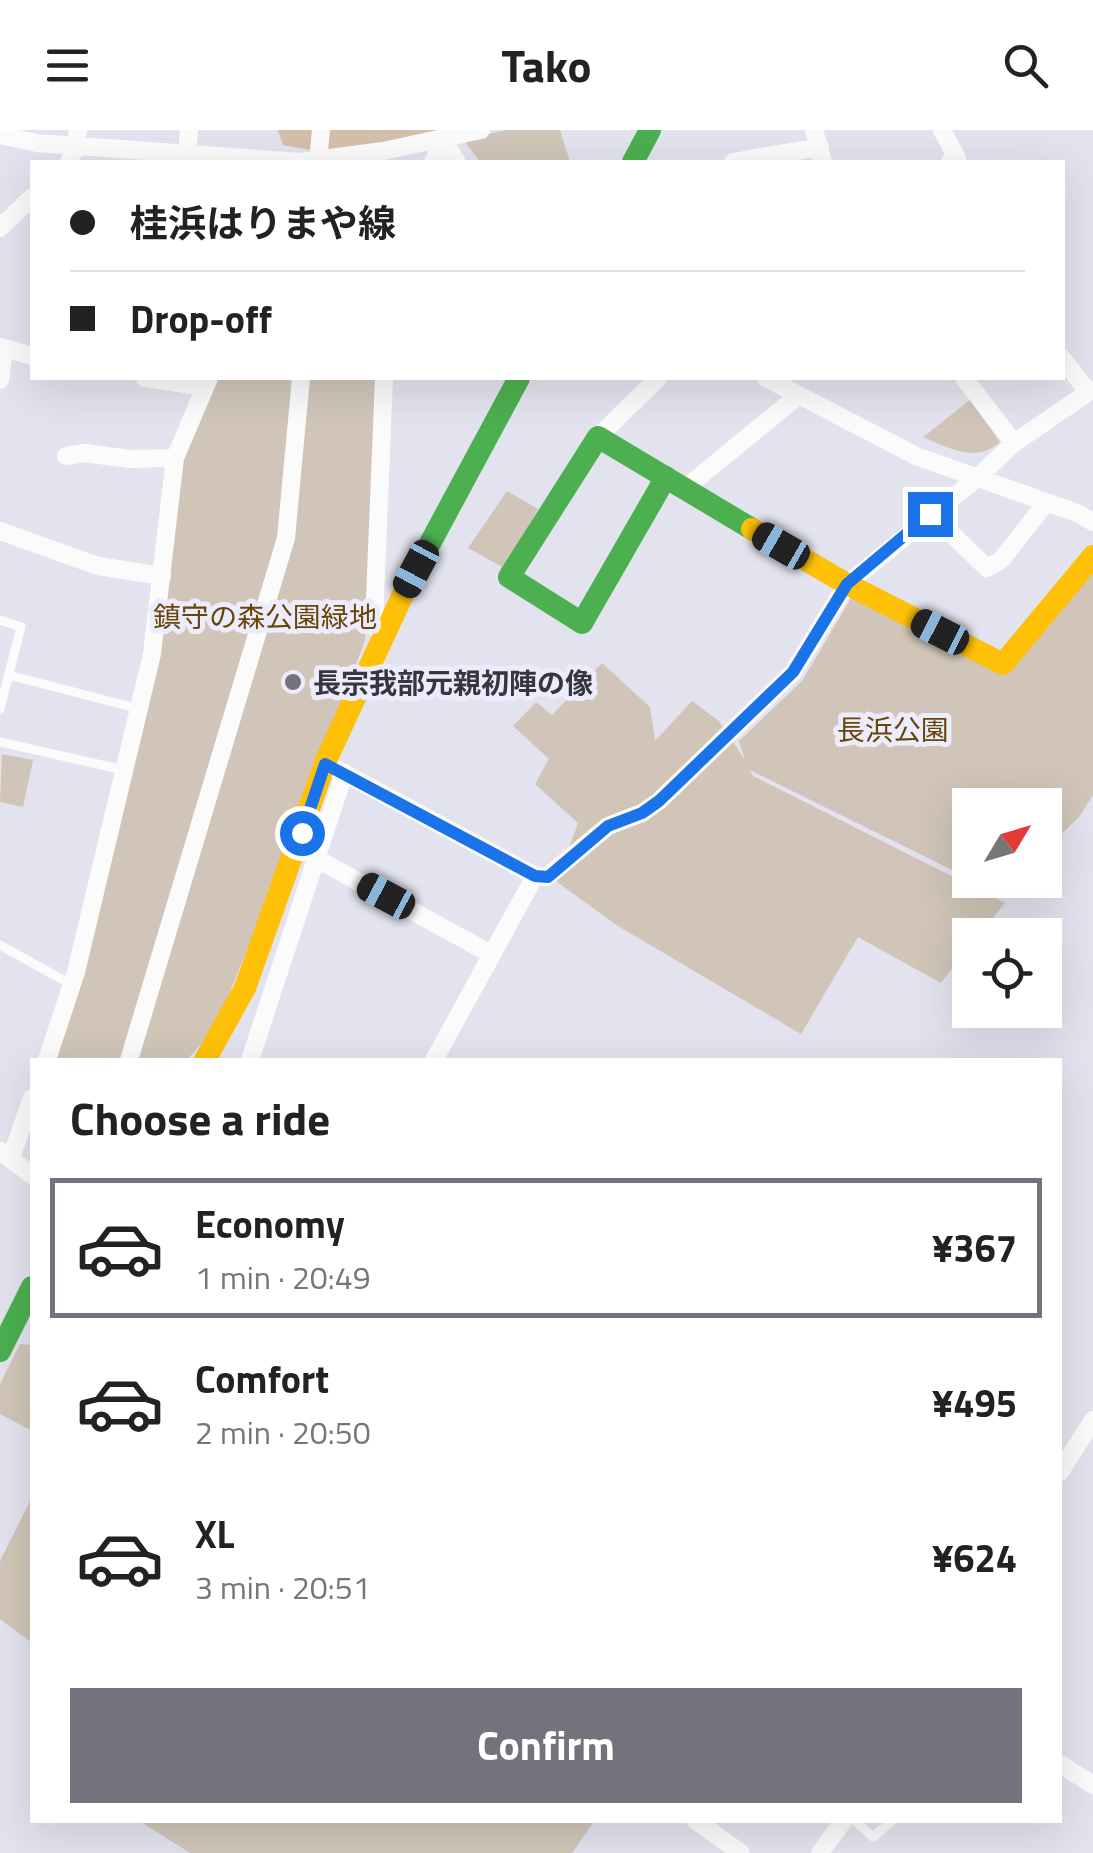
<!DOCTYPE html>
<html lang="en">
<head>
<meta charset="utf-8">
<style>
	body { margin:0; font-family:"Titillium Web","Noto Sans JP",sans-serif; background:#f2f2f2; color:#222; height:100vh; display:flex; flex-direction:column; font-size:38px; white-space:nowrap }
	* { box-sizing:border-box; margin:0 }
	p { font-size:32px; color:#767676 }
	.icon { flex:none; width:55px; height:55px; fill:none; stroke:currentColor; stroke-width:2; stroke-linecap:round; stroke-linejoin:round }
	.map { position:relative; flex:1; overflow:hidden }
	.sheet { position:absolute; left:30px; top:928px; width:1032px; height:765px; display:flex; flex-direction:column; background:#fff; border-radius:0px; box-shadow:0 10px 40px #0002 }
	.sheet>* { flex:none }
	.banner { position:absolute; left:30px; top:30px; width:1035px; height:220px; border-radius:0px; box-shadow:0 10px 40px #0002; display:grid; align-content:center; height:220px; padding:0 40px; background:#fff }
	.needle { width:65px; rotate:52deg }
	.tools { position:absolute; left:952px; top:658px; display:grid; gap:20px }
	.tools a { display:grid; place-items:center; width:110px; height:110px; border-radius:0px; background:#fff; box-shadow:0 10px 40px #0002; font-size:50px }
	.end { position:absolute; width:45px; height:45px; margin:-22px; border:12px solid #1a73e8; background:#fff; box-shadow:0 0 0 5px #fff }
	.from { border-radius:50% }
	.car { position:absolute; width:30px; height:60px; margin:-30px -15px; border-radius:12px; box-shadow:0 0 8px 2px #0007; background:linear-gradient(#222 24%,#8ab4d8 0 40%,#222 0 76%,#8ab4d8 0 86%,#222 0) }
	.banner b { display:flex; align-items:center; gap:35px; height:95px; font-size:38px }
	.banner b+b { border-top:2px solid #e0e0e0 }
	.banner i { width:25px; height:25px; background:#222 }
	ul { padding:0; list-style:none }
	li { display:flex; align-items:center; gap:30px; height:140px; margin:0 20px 15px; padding:0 20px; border:5px solid transparent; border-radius:0px }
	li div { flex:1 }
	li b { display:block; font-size:38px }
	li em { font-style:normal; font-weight:700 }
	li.active { border-color:#72737c }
	li>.icon { width:90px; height:90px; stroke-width:1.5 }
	h2 { padding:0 40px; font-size:45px; line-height:120px }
	.button { display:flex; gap:20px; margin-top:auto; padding:20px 40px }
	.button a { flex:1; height:115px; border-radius:0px; background:#72737c; color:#fff; font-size:40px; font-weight:700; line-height:115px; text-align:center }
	header { display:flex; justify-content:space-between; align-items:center; height:130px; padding:0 40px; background:#fff; font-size:45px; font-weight:700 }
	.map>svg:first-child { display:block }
</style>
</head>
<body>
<header><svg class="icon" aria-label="menu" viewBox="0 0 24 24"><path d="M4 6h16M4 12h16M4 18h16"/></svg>Tako<svg class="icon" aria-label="search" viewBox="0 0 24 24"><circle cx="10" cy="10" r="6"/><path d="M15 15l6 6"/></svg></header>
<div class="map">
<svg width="1093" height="1723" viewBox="0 0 1093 1723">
	<rect width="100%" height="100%" fill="#e2e3ee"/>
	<!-- green -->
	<path fill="#d0c5b8" d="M 507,0 L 560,0 L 570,32 L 480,32 L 463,9 Z
		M 216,248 L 376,248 L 365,510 L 279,742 L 215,898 L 187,930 L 49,930 L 78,857 L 184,322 Z
		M 970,270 L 1000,312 C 976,334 949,318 923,307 Z
		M 507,361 L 538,379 L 506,439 L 468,418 Z
		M 1093,439 L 1093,665 L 1079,687 L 1045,720 L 1045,675 L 970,675 L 970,749 L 750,640 L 753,646 L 1005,773 L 979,805 L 970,805 L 970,816 L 941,853 L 858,807 L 801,904 L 618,796 L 557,752 L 578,693 L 535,654 L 549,629 L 513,596 L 536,572 L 552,585 L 602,533 L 650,577 L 655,611 L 692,571 L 719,591 L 745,630 L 739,611 L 802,551 L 853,465 L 1004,545 Z
		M 2,624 L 33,630 L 23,677 L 0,672 Z
		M 20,1214 L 32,1215 L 32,1301 L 0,1284 L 0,1254 Z
		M 32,1367 L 32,1513 L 0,1489 L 0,1431 Z
		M 138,1690 L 595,1690 L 572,1723 L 190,1723 Z"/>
	<!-- forest -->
	<path fill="#d2c0aa" d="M 278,0 L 444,0 L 384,15 L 317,21 L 283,15 Z"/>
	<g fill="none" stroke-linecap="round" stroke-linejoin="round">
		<!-- lane -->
		<path stroke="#fbfbfc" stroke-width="9" d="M 0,490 L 21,497 L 0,579
			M 8,545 L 140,579
			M 0,612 L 124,640
			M 0,815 L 72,855
			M 854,1690 L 873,1707 L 893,1690"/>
		<!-- street -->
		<path stroke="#fbfbfc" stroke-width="18" d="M 814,0 L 823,32
			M 942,0 L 957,28 L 950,32
			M 0,5 L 37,13 L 299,32 L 383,21 L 481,0
			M 443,10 L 457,32
			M 187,25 L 189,0
			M 318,31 L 321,0
			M 69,32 L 76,16 L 78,0
			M 433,32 L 443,10
			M 733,32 L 820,17
			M 0,98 L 32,67
			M 0,217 L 32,226
			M 1062,228 L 1088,262
			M 145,248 L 205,257
			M 766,248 L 916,326 L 1077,383 L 1093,392
			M 964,248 L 1014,313
			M 0,250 L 4,218
			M 598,307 L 658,248
			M 66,326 L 85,323 L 129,329 L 175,328
			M 683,360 L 799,265
			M 930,383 L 987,438 L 1001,430 L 1046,373
			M 0,401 L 98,436 L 162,446
			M 381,505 L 374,493 L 384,248
			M 325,633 L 535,746 L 547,747 L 608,696 L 642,683 L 659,671 L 793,542 L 847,454 L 976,349 L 1014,313 L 1093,259
			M 315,728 L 491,824
			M 47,930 L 76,842 L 152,524 L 175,328 L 209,248
			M 129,930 L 286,408 L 301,248
			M 250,930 L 344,644
			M 434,930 L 535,746
			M 0,1021 L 32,1045
			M 11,1028 L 32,968
			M 1060,1342 L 1093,1290
			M 1060,1634 L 1093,1655
			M 695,1690 L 741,1723
			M 820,1723 L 844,1690"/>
		<!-- fast -->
		<path stroke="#4caf50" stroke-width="22" d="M 633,32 L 650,0
			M 666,347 L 582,493 L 509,447 L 598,307 L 752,399
			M 407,456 L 519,248
			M 0,1221 L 32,1157"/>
		<!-- slow -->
		<path stroke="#ffc107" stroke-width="22" d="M 752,399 L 847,454 L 1003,534 L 1093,426
			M 205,930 L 245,858 L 327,628 L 407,456"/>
	</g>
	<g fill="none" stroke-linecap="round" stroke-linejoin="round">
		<!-- route -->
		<path stroke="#1a73e8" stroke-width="12" d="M 302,703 L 325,634 L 535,746 L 548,747 L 608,696 L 642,683 L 659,671 L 793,542 L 847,454 L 930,384"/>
	</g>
	<!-- markers -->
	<circle fill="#72737c" stroke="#ececfc" stroke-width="4" cx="293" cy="552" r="10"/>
	<g text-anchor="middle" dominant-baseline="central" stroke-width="10" stroke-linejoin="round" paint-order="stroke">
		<!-- park labels -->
		<g font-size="28" fill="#674606" stroke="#ececfc">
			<text x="265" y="486">鎮守の森公園緑地</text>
			<text x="893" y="599">長浜公園</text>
		</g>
		<!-- poi labels -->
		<g font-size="28" font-weight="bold" fill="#36363e" stroke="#ececfc" text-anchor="start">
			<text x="313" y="552">長宗我部元親初陣の像</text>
		</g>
	</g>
</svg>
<div class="tools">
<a><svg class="needle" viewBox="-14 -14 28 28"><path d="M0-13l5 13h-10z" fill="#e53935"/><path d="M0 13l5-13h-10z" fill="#767676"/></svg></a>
<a><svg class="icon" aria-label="locate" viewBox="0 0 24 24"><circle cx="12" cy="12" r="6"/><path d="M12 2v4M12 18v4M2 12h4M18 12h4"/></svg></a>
</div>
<i class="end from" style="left:302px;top:703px"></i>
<i class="end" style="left:930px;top:384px"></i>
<i class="car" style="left:781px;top:416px;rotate:300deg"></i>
<i class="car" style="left:416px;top:439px;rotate:208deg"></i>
<i class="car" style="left:940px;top:502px;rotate:297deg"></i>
<i class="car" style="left:386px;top:766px;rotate:298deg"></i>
<div class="banner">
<b><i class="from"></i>桂浜はりまや線</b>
<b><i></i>Drop-off</b>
</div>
<section class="sheet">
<h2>Choose a ride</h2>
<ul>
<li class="active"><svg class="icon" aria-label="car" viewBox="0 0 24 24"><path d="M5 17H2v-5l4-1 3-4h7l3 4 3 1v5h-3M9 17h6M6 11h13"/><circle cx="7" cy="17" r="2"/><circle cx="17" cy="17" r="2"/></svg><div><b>Economy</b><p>1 min · 20:49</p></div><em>¥367</em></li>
<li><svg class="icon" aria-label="car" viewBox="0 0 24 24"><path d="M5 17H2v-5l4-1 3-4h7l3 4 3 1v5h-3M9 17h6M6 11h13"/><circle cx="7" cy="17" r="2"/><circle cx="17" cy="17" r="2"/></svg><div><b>Comfort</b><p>2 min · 20:50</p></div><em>¥495</em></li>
<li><svg class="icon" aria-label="car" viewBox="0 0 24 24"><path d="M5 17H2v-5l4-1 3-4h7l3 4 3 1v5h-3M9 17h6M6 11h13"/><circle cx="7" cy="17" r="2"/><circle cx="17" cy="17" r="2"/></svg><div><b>XL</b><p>3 min · 20:51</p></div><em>¥624</em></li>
</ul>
<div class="button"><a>Confirm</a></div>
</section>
</div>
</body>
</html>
